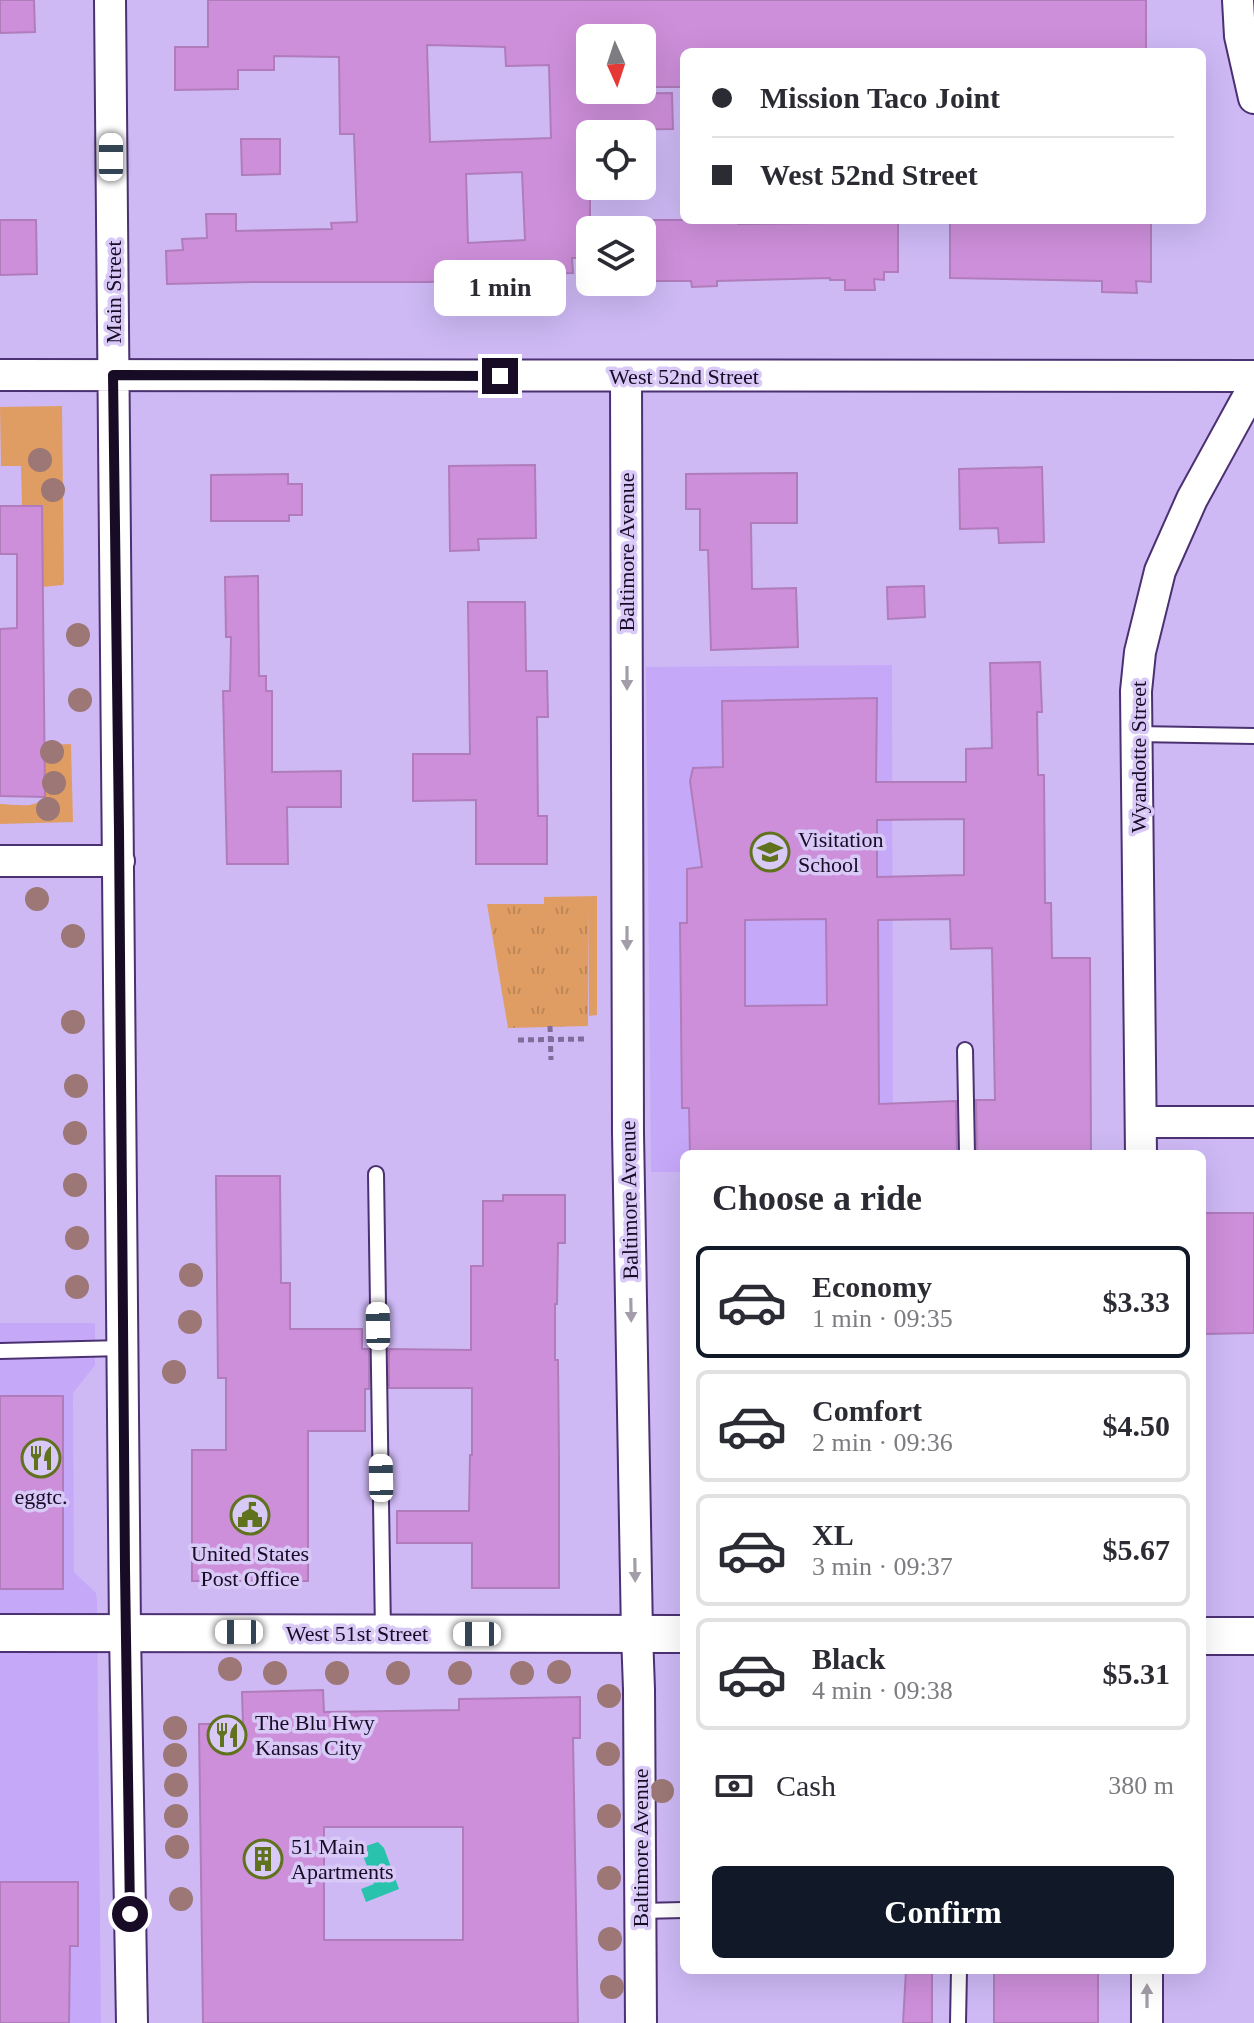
<!DOCTYPE html>
<html lang="en">
<head>
<meta charset="utf-8">
<style>
	body { margin:0; font-family:"Times New Roman",serif; background:#f7f7f7; color:#2b2b33; height:100vh; display:flex; flex-direction:column; font-size:30px; white-space:nowrap }
	* { box-sizing:border-box; margin:0 }
	p { font-size:26px; color:#7c7c81 }
	.icon { flex:none; width:44px; height:44px; fill:none; stroke:currentColor; stroke-width:2; stroke-linecap:round; stroke-linejoin:round }
	.map { position:relative; flex:1; overflow:hidden }
	.drawer { position:absolute; left:680px; top:1150px; width:526px; height:824px; display:flex; flex-direction:column; background:#fff; border-radius:12px; box-shadow:0 8px 32px #0002 }
	.drawer>* { flex:none }
	.top-card { position:absolute; left:680px; top:48px; width:526px; height:176px; border-radius:12px; box-shadow:0 8px 32px #0002; display:grid; align-content:center; height:176px; padding:0 32px; background:#fff }
	.needle { width:52px; rotate:177deg }
	.tools { position:absolute; left:576px; top:24px; display:grid; gap:16px }
	.tools a { display:grid; place-items:center; width:80px; height:80px; border-radius:12px; background:#fff; box-shadow:0 8px 32px #0002; font-size:40px }
	.end { position:absolute; width:36px; height:36px; margin:-18px; border:10px solid #170b26; background:#fff; box-shadow:0 0 0 4px #fff }
	.from { border-radius:50% }
	.bubble { position:absolute; height:56px; border-radius:12px; background:#fff; box-shadow:0 8px 32px #0002; font-size:26px; font-weight:700; line-height:56px; text-align:center }
	.car { position:absolute; width:24px; height:48px; margin:-24px -12px; border-radius:10px; box-shadow:0 0 6px 2px #0007; background:linear-gradient(#fff 24%,#345 0 40%,#fff 0 76%,#345 0 86%,#fff 0) }
	.top-card b { display:flex; align-items:center; gap:28px; height:76px; font-size:30px }
	.top-card b+b { border-top:2px solid #e1e1e2 }
	.top-card i { width:20px; height:20px; background:#2b2b33 }
	ul { padding:0; list-style:none }
	li { display:flex; align-items:center; gap:24px; height:112px; margin:0 16px 12px; padding:0 16px; border:4px solid #e1e1e2; border-radius:12px }
	li div { flex:1 }
	li b { display:block; font-size:30px }
	li em { font-style:normal; font-weight:700 }
	li.active { border-color:#111827 }
	li>.icon { width:72px; height:72px; stroke-width:1.5 }
	h2 { padding:0 32px; font-size:36px; line-height:96px }
	.pay { display:flex; align-items:center; gap:20px; height:88px; padding:0 32px; font-size:30px }
	.pay p { margin-inline-start:auto }
	.cta { display:flex; gap:16px; margin-top:auto; padding:16px 32px }
	.cta a { flex:1; height:92px; border-radius:12px; background:#111827; color:#fff; font-size:32px; font-weight:700; line-height:92px; text-align:center }
	.map>svg:first-child { display:block }
</style>
</head>
<body>
<div class="map">
<svg width="1254" height="2023" viewBox="0 0 1254 2023">
	<defs>
		<pattern id="park-tufts" width="24" height="20" patternUnits="userSpaceOnUse" patternTransform="scale(2)"><rect width="24" height="20" fill="#e09d63"/><path d="M3 7l-1-3M5 7V3M7 7l1-3M15 17l-1-3M17 17v-4M19 17l1-3" fill="none" stroke="#bf8656"/></pattern>
	</defs>
	<rect width="100%" height="100%" fill="#ceb9f5"/>
	<!-- built -->
	<path fill="#c6a8f9" d="M 892,665 L 893,1154 L 684,1154 L 684,1172 L 651,1172 L 646,667 Z
		M 0,1323 L 95,1323 L 95,1365 L 73,1393 L 73,1396 L 74,1572 L 96,1593 L 97,1601 L 101,2023 L 0,2023 Z"/>
	<!-- grass -->
	<path fill="#e09d63" d="M 62,406 L 64,582 L 63,585 L 42,587 L 42,506 L 22,506 L 21,466 L 1,466 L 0,407 Z
		M 71,744 L 73,822 L 0,824 L 0,804 C 15,804 36,810 45,796 L 44,745 Z
		M 597,896 L 597,1015 L 589,1016 L 588,905 L 544,904 L 544,897 Z"/>
	<!-- park -->
	<path fill="url(#park-tufts)" d="M 487,904 L 588,904 L 588,1026 L 508,1028 Z"/>
	<!-- water -->
	<path fill="#28c2ad" d="M 378,1842 L 384,1848 L 399,1889 L 366,1902 L 361,1889 L 374,1884 L 360,1848 Z"/>
	<!-- building -->
	<path fill="#cd8fda" stroke="#b07cbb" stroke-width="2" fill-rule="evenodd" d="M 0,0 L 34,0 L 35,32 L 0,33 Z
		M 208,0 L 1146,0 L 1146,52 L 1096,52 L 1096,50 L 684,52 L 684,87 L 654,87 L 653,38 L 590,38 L 590,92 L 596,92 L 596,94 L 672,93 L 673,129 L 590,130 L 590,230 L 586,230 L 587,258 L 572,258 L 573,273 L 529,274 L 529,267 L 469,271 L 470,280 L 429,282 L 253,282 L 167,284 L 166,251 L 183,250 L 182,239 L 207,238 L 206,214 L 236,214 L 236,231 L 332,229 L 331,223 L 357,222 L 354,134 L 340,134 L 339,57 L 274,56 L 274,70 L 238,70 L 238,89 L 175,90 L 175,47 L 208,47 ZM 427,45 L 505,47 L 506,66 L 549,65 L 551,138 L 430,142 ZM 522,172 L 525,240 L 468,243 L 466,174 Z
		M 241,139 L 280,139 L 280,174 L 242,175 Z
		M 0,220 L 36,220 L 37,274 L 0,275 Z
		M 642,220 L 738,220 L 738,224 L 830,223 L 830,220 L 898,220 L 898,272 L 884,272 L 884,280 L 874,279 L 875,290 L 845,290 L 845,280 L 830,280 L 830,278 L 717,281 L 717,286 L 692,287 L 691,281 L 642,281 Z
		M 950,220 L 1151,220 L 1151,282 L 1136,281 L 1137,293 L 1102,292 L 1102,281 L 950,278 Z
		M 535,465 L 536,538 L 478,539 L 479,550 L 450,551 L 449,466 Z
		M 1042,467 L 1044,542 L 999,543 L 998,528 L 960,529 L 959,469 Z
		M 797,473 L 797,523 L 751,523 L 752,589 L 796,588 L 798,647 L 711,650 L 708,550 L 700,550 L 700,509 L 686,509 L 686,474 Z
		M 288,474 L 288,484 L 302,484 L 302,515 L 289,515 L 289,521 L 211,521 L 211,475 Z
		M 0,506 L 42,506 L 45,797 L 0,796 L 0,629 L 17,628 L 17,554 L 0,554 Z
		M 258,576 L 259,676 L 266,676 L 266,691 L 272,691 L 272,772 L 341,771 L 341,807 L 287,807 L 288,864 L 227,864 L 223,691 L 230,691 L 231,637 L 226,637 L 225,577 Z
		M 924,586 L 925,617 L 888,619 L 887,587 Z
		M 468,602 L 525,602 L 526,671 L 547,671 L 548,717 L 537,717 L 538,816 L 547,816 L 547,864 L 476,864 L 476,800 L 413,801 L 413,754 L 470,754 Z
		M 1040,662 L 1042,712 L 1037,712 L 1038,775 L 1044,775 L 1045,903 L 1051,903 L 1052,958 L 1090,958 L 1091,1154 L 977,1154 L 976,1100 L 995,1100 L 992,948 L 951,949 L 950,919 L 878,920 L 879,1104 L 956,1101 L 957,1154 L 690,1154 L 689,1108 L 682,1108 L 680,923 L 687,923 L 687,869 L 702,867 L 690,781 L 693,768 L 723,767 L 722,701 L 877,698 L 876,782 L 966,782 L 966,749 L 992,748 L 990,663 ZM 964,819 L 964,875 L 877,877 L 877,820 ZM 826,919 L 827,1005 L 745,1006 L 745,920 Z
		M 216,1176 L 280,1176 L 281,1283 L 290,1283 L 290,1329 L 362,1329 L 362,1349 L 369,1349 L 369,1389 L 365,1389 L 365,1431 L 308,1431 L 308,1581 L 192,1581 L 192,1450 L 226,1450 L 226,1378 L 218,1378 Z
		M 503,1195 L 565,1195 L 565,1243 L 558,1243 L 557,1304 L 555,1304 L 555,1360 L 558,1360 L 559,1455 L 559,1588 L 472,1588 L 472,1543 L 397,1543 L 397,1511 L 469,1511 L 470,1455 L 472,1455 L 472,1388 L 389,1388 L 389,1349 L 471,1350 L 471,1266 L 483,1266 L 483,1201 L 503,1201 Z
		M 1202,1213 L 1254,1213 L 1254,1333 L 1205,1334 L 1205,1273 L 1202,1273 Z
		M 0,1396 L 63,1396 L 63,1589 L 0,1589 Z
		M 323,1690 L 324,1712 L 459,1710 L 459,1699 L 580,1697 L 580,1738 L 573,1738 L 578,2023 L 203,2023 L 199,1724 L 243,1724 L 242,1692 ZM 324,1827 L 463,1827 L 463,1940 L 324,1940 Z
		M 0,1882 L 78,1882 L 78,1946 L 70,1946 L 69,2023 L 0,2023 Z
		M 906,1970 L 932,1970 L 932,2023 L 903,2023 Z
		M 994,1970 L 1098,1970 L 1098,2023 L 994,2023 Z"/>
	<g fill="none" stroke-linecap="round" stroke-linejoin="round">
		<!-- service casing -->
		<g stroke="#4b3171" stroke-width="18">
			<path id="service" d="M 1136,734 L 1254,736
				M 965,1050 L 967,1154
				M 376,1174 L 383,1633
				M 0,1351 L 123,1348
				M 640,1911 L 684,1910
				M 958,2023 L 959,1970"/>
		</g>
		<!-- minor casing -->
		<g stroke="#4b3171" stroke-width="34">
			<path id="minor" d="M 110,0 L 125,1632 L 132,2023
				M 1238,0 L 1240,36 L 1254,98
				M 0,375 L 1254,376
				M 626,376 L 628,1133 L 637,1634 L 639,1689 L 641,2023
				M 0,861 L 119,861
				M 1141,1122 L 1254,1122
				M 1141,1154 L 1136,691 L 1140,652 L 1160,571 L 1192,499 L 1254,386
				M 1147,2023 L 1147,1970"/>
		</g>
		<!-- tertiary casing -->
		<g stroke="#4b3171" stroke-width="40">
			<path id="tertiary" d="M 0,1633 L 684,1634
				M 1202,1636 L 1254,1636"/>
		</g>
		<!-- path -->
		<path stroke="#7e6d9b" stroke-width="5" stroke-dasharray="6 4" stroke-linecap="butt" d="M 550,1026 L 551,1060
			M 518,1040 L 585,1039"/>
		<!-- service -->
		<use href="#service" stroke="#fff" stroke-width="14"/>
		<!-- minor -->
		<use href="#minor" stroke="#fff" stroke-width="30"/>
		<!-- tertiary -->
		<use href="#tertiary" stroke="#fff" stroke-width="36"/>
	</g>
	<!-- trees -->
	<g fill="#9c7775">
		<circle cx="40" cy="460" r="12"/>
		<circle cx="53" cy="490" r="12"/>
		<circle cx="78" cy="635" r="12"/>
		<circle cx="80" cy="700" r="12"/>
		<circle cx="52" cy="752" r="12"/>
		<circle cx="54" cy="783" r="12"/>
		<circle cx="48" cy="809" r="12"/>
		<circle cx="37" cy="899" r="12"/>
		<circle cx="73" cy="936" r="12"/>
		<circle cx="73" cy="1022" r="12"/>
		<circle cx="76" cy="1086" r="12"/>
		<circle cx="75" cy="1133" r="12"/>
		<circle cx="75" cy="1185" r="12"/>
		<circle cx="77" cy="1238" r="12"/>
		<circle cx="191" cy="1275" r="12"/>
		<circle cx="77" cy="1287" r="12"/>
		<circle cx="190" cy="1322" r="12"/>
		<circle cx="174" cy="1372" r="12"/>
		<circle cx="230" cy="1669" r="12"/>
		<circle cx="559" cy="1672" r="12"/>
		<circle cx="275" cy="1673" r="12"/>
		<circle cx="337" cy="1673" r="12"/>
		<circle cx="398" cy="1673" r="12"/>
		<circle cx="460" cy="1673" r="12"/>
		<circle cx="522" cy="1673" r="12"/>
		<circle cx="609" cy="1696" r="12"/>
		<circle cx="175" cy="1728" r="12"/>
		<circle cx="608" cy="1754" r="12"/>
		<circle cx="175" cy="1755" r="12"/>
		<circle cx="176" cy="1785" r="12"/>
		<circle cx="662" cy="1791" r="12"/>
		<circle cx="176" cy="1816" r="12"/>
		<circle cx="609" cy="1816" r="12"/>
		<circle cx="177" cy="1847" r="12"/>
		<circle cx="609" cy="1878" r="12"/>
		<circle cx="181" cy="1899" r="12"/>
		<circle cx="610" cy="1939" r="12"/>
		<circle cx="612" cy="1987" r="12"/>
	</g>
	<!-- one-way arrows -->
	<defs><path id="oneway-solid" d="M-6-.8H1V-3.2L6.5 0L1 3.2V.8H-6Z" transform="scale(2)"/></defs>
	<g fill="#a29da8">
		<use href="#oneway-solid" transform="translate(627 678) rotate(90)"/>
		<use href="#oneway-solid" transform="translate(627 938) rotate(90)"/>
		<use href="#oneway-solid" transform="translate(631 1310) rotate(89)"/>
		<use href="#oneway-solid" transform="translate(635 1570) rotate(89)"/>
		<use href="#oneway-solid" transform="translate(1147 1996) rotate(-90)"/>
	</g>
	<g fill="none" stroke-linecap="round" stroke-linejoin="round">
		<!-- route -->
		<path stroke="#170b26" stroke-width="10" d="M 130,1914 L 125,1569 L 119,831 L 113,375 L 500,376"/>
	</g>
	<!-- icons -->
	<defs>
		<g id="school-ring" transform="scale(2)"><circle r="9.5" fill="#d8c9f7" stroke="#61721f" stroke-width="1.5"/><path d="M0-5L7-2L0 1L-7-2ZM-4 1L0 2.5L4 1V4Q0 6-4 4Z" fill="#61721f"/></g>
		<g id="restaurant-ring" transform="scale(2)"><circle r="9.5" fill="#d8c9f7" stroke="#61721f" stroke-width="1.5"/><path d="M-5-6h1v4h1v-4h1v4h1v-4h1v5L-1.5 .5V6h-2V.5L-5-1ZM5-6V6H3V1.5H1.5Q1.5-4 5-6Z" fill="#61721f"/></g>
		<g id="civic-ring" transform="scale(2)"><circle r="9.5" fill="#d8c9f7" stroke="#61721f" stroke-width="1.5"/><path d="M-.6-6.5H3V-4.5H.6V-3L4-1V1h2V6H-6V1h2V-1L-.6-3ZM-1.2 2.5V6h2.4V2.5Z" fill="#61721f"/></g>
		<g id="building-ring" transform="scale(2)"><circle r="9.5" fill="#d8c9f7" stroke="#61721f" stroke-width="1.5"/><path d="M-4-6H4V6H1V3H-1V6H-4ZM-2.5-4.3h1.7v1.8h-1.7ZM.8-4.3h1.7v1.8H.8ZM-2.5-1h1.7V.8h-1.7ZM.8-1h1.7V.8H.8Z" fill="#61721f"/></g>
	</defs>
	<g fill-rule="evenodd">
		<use href="#school-ring" x="770" y="852"/>
		<use href="#restaurant-ring" x="41" y="1458"/>
		<use href="#civic-ring" x="250" y="1515"/>
		<use href="#restaurant-ring" x="227" y="1735"/>
		<use href="#building-ring" x="263" y="1859"/>
	</g>
	<g text-anchor="middle" dominant-baseline="central" stroke-width="7" stroke-linejoin="round" paint-order="stroke">
		<!-- street labels -->
		<g font-size="22" fill="#170b26" stroke="#d8c9f7">
			<text transform="translate(113 292) rotate(-90)">Main Street</text>
			<text x="684" y="376">West 52nd Street</text>
			<text transform="translate(626 552) rotate(-90)">Baltimore Avenue</text>
			<text transform="translate(1138 757) rotate(-90)">Wyandotte Street</text>
			<text transform="translate(629 1200) rotate(-91)">Baltimore Avenue</text>
			<text x="357" y="1633">West 51st Street</text>
			<text transform="translate(640 1848) rotate(-90)">Baltimore Avenue</text>
		</g>
		<!-- poi labels -->
		<g font-size="22" fill="#170b26" stroke="#d8c9f7" text-anchor="start">
			<text x="798" y="839">Visitation<tspan x="798" dy="25">School</tspan></text>
			<text x="41" y="1496" text-anchor="middle">eggtc.</text>
			<text x="250" y="1553" text-anchor="middle">United States<tspan x="250" dy="25">Post Office</tspan></text>
			<text x="255" y="1722">The Blu Hwy<tspan x="255" dy="25">Kansas City</tspan></text>
			<text x="291" y="1846">51 Main<tspan x="291" dy="25">Apartments</tspan></text>
		</g>
	</g>
</svg>
<div class="tools">
<a><svg class="needle" viewBox="-14 -14 28 28"><path d="M0-13l5 13h-10z" fill="#e53935"/><path d="M0 13l5-13h-10z" fill="#7c7c81"/></svg></a>
<a><svg class="icon" aria-label="locate" viewBox="0 0 24 24"><circle cx="12" cy="12" r="6"/><path d="M12 2v4M12 18v4M2 12h4M18 12h4"/></svg></a>
<a><svg class="icon" aria-label="layers" viewBox="0 0 24 24"><path d="M12 4l9 5-9 5-9-5zM3 14l9 5 9-5"/></svg></a>
</div>
<i class="end from" style="left:130px;top:1914px"></i>
<i class="end" style="left:500px;top:376px"></i>
<div class="bubble" style="left:434px;top:260px;width:132px">1 min</div>
<i class="car" style="left:111px;top:157px;rotate:0deg"></i>
<i class="car" style="left:378px;top:1326px;rotate:359deg"></i>
<i class="car" style="left:381px;top:1478px;rotate:359deg"></i>
<i class="car" style="left:239px;top:1632px;rotate:270deg"></i>
<i class="car" style="left:477px;top:1634px;rotate:270deg"></i>
<div class="top-card">
<b><i class="from"></i>Mission Taco Joint</b>
<b><i></i>West 52nd Street</b>
</div>
<section class="drawer">
<h2>Choose a ride</h2>
<ul>
<li class="active"><svg class="icon" aria-label="car" viewBox="0 0 24 24"><path d="M5 17H2v-5l4-1 3-4h7l3 4 3 1v5h-3M9 17h6M6 11h13"/><circle cx="7" cy="17" r="2"/><circle cx="17" cy="17" r="2"/></svg><div><b>Economy</b><p>1 min · 09:35</p></div><em>$3.33</em></li>
<li><svg class="icon" aria-label="car" viewBox="0 0 24 24"><path d="M5 17H2v-5l4-1 3-4h7l3 4 3 1v5h-3M9 17h6M6 11h13"/><circle cx="7" cy="17" r="2"/><circle cx="17" cy="17" r="2"/></svg><div><b>Comfort</b><p>2 min · 09:36</p></div><em>$4.50</em></li>
<li><svg class="icon" aria-label="car" viewBox="0 0 24 24"><path d="M5 17H2v-5l4-1 3-4h7l3 4 3 1v5h-3M9 17h6M6 11h13"/><circle cx="7" cy="17" r="2"/><circle cx="17" cy="17" r="2"/></svg><div><b>XL</b><p>3 min · 09:37</p></div><em>$5.67</em></li>
<li><svg class="icon" aria-label="car" viewBox="0 0 24 24"><path d="M5 17H2v-5l4-1 3-4h7l3 4 3 1v5h-3M9 17h6M6 11h13"/><circle cx="7" cy="17" r="2"/><circle cx="17" cy="17" r="2"/></svg><div><b>Black</b><p>4 min · 09:38</p></div><em>$5.31</em></li>
</ul>
<div class="pay"><svg class="icon" aria-label="cash" viewBox="0 0 24 24"><path d="M3 7h18v10H3z"/><circle cx="12" cy="12" r="2"/></svg>Cash<p>380 m</p></div>
<div class="cta"><a>Confirm</a></div>
</section>
</div>
</body>
</html>
